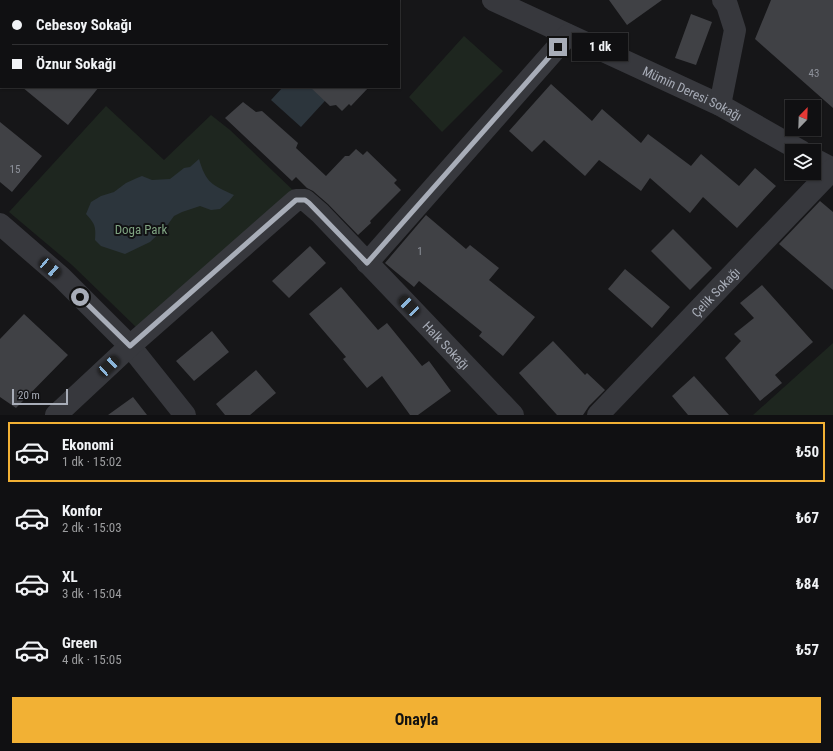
<!DOCTYPE html>
<html lang="tr">
<head>
<meta charset="utf-8">
<style>
	body { margin:0; font-family:"Roboto Condensed",sans-serif; background:#19191b; color:#f1f3f6; height:100vh; display:flex; flex-direction:column; font-size:15px; white-space:nowrap }
	* { box-sizing:border-box; margin:0 }
	p { font-size:13px; color:#9c9d9f }
	.icon { flex:none; width:22px; height:22px; fill:none; stroke:currentColor; stroke-width:2; stroke-linecap:round; stroke-linejoin:round }
	.map { position:relative; height:415px; overflow:hidden }
	.details { display:flex; flex-direction:column; background:#101012; flex:1 }
	.details>* { flex:none }
	.hud { position:absolute; left:0px; top:0px; width:400px; height:88px; box-shadow:0 1px 3px #0004,0 0 0 1px #303032; display:grid; align-content:center; height:88px; padding:0 12px; background:#101012 }
	.needle { width:26px; rotate:23deg }
	.controls { position:absolute; left:785px; top:100px; display:grid; gap:8px }
	.controls a { display:grid; place-items:center; width:36px; height:36px; border-radius:0px; background:#101012; box-shadow:0 1px 3px #0004,0 0 0 1px #303032; font-size:20px }
	.scale { position:absolute; left:12px; bottom:10px; width:56px; box-sizing:border-box; padding-left:4px; border:2px solid #a8adb8; border-top:0; font-size:11px; line-height:14px; white-space:nowrap; color:#a8adb8; -webkit-text-stroke:3px #111113; paint-order:stroke }
	.end { position:absolute; width:18px; height:18px; margin:-9px; border:5px solid #a8adb8; background:#111; box-shadow:0 0 0 2px #111 }
	.from { border-radius:50% }
	.bubble { position:absolute; height:28px; border-radius:0px; background:#101012; box-shadow:0 1px 3px #0004,0 0 0 1px #303032; font-size:13px; font-weight:700; line-height:28px; text-align:center }
	.car { position:absolute; width:12px; height:24px; margin:-12px -6px; border-radius:5px; box-shadow:0 0 3px 1px #0007; background:linear-gradient(#222 24%,#8ab4d8 0 40%,#222 0 76%,#8ab4d8 0 86%,#222 0) }
	.hud b { display:flex; align-items:center; gap:14px; height:38px; font-size:15px }
	.hud b+b { border-top:1px solid #303032 }
	.hud i { width:10px; height:10px; background:#f1f3f6 }
	ul { padding:7px 0 0; list-style:none }
	li { display:flex; align-items:center; gap:12px; height:60px; margin:0 8px 6px; padding:0 4px; border:2px solid transparent; border-radius:0px }
	li div { flex:1 }
	li b { display:block; font-size:15px }
	li em { font-style:normal; font-weight:700 }
	li.current { border-color:#f2b134 }
	li>.icon { width:36px; height:36px; stroke-width:1.5 }
	.primary-button { display:flex; gap:8px; margin-top:auto; padding:8px 12px }
	.primary-button a { flex:1; height:46px; border-radius:0px; background:#f2b134; color:#111; font-size:16px; font-weight:700; line-height:46px; text-align:center }
	.map>svg:first-child { display:block }
</style>
</head>
<body>
<div class="map">
<svg width="833" height="415" viewBox="0 0 833 415">
	<rect width="100%" height="100%" fill="#161618"/>
	<!-- green -->
	<path fill="#1e261f" d="M 464,36 L 503,71 L 442,132 L 409,97 Z
		M 106,106 L 164,160 L 211,115 L 230,130 L 296,193 L 137,328 L 72,265 L 9,212 Z
		M 833,343 L 833,415 L 753,415 Z"/>
	<!-- water -->
	<path fill="#2c353c" d="M 283,87 L 330,87 L 334,91 L 301,127 L 271,100 Z
		M 199,159 C 206,183 212,185 234,195 L 229,201 L 220,209 L 211,210 L 200,206 L 182,212 L 174,216 L 166,227 L 150,242 L 125,254 L 101,246 L 95,240 C 96,226 95,224 86,214 L 91,202 L 101,196 L 114,192 L 126,183 L 137,178 L 142,176 L 152,180 L 170,179 L 184,168 L 190,167 Z"/>
	<!-- building -->
	<path fill="#404145" d="M 609,0 L 662,0 L 627,25 Z
		M 771,0 L 833,0 L 833,108 L 755,39 Z
		M 691,14 L 712,22 L 696,65 L 675,58 Z
		M 551,84 L 592,121 L 602,109 L 641,143 L 648,134 L 691,166 L 701,154 L 739,186 L 755,168 L 776,186 L 737,228 L 703,197 L 690,213 L 650,178 L 641,191 L 599,160 L 585,176 L 544,140 L 532,152 L 509,131 Z
		M 22,87 L 99,87 L 68,125 Z
		M 310,87 L 369,87 L 351,106 L 349,104 L 342,111 L 336,105 L 330,106 Z
		M 243,102 L 256,112 L 262,111 L 298,143 L 296,148 L 326,176 L 345,156 L 349,156 L 356,149 L 363,155 L 367,151 L 397,180 L 394,183 L 401,190 L 370,221 L 371,223 L 358,235 L 328,204 L 313,191 L 307,188 L 296,177 L 292,181 L 225,118 Z
		M 0,122 L 42,156 L 12,192 L 0,182 Z
		M 820,201 L 833,212 L 833,290 L 779,244 Z
		M 426,215 L 466,249 L 470,245 L 499,268 L 489,280 L 535,317 L 503,356 L 479,336 L 482,332 L 419,281 L 414,287 L 385,263 Z
		M 673,229 L 712,268 L 690,290 L 651,251 Z
		M 310,246 L 326,263 L 289,298 L 272,281 Z
		M 625,269 L 670,307 L 652,328 L 608,289 Z
		M 762,285 L 813,342 L 775,375 L 782,383 L 760,401 L 725,358 L 741,341 L 734,334 L 754,318 L 740,303 Z
		M 341,287 L 378,330 L 387,323 L 422,366 L 429,361 L 451,391 L 418,415 L 410,415 L 382,376 L 367,388 L 343,359 L 346,357 L 309,314 Z
		M 24,314 L 68,355 L 16,408 L 0,397 L 0,339 Z
		M 212,331 L 229,352 L 194,381 L 176,361 Z
		M 553,341 L 585,375 L 587,373 L 605,390 L 589,406 L 583,415 L 557,415 L 519,373 Z
		M 256,370 L 276,393 L 250,415 L 225,415 L 216,404 Z
		M 694,376 L 729,415 L 688,415 L 672,396 Z
		M 133,397 L 147,415 L 108,415 Z"/>
	<g fill="none" stroke-linecap="round" stroke-linejoin="round">
		<!-- minor -->
		<g stroke="#37383d" stroke-width="22">
			<path id="s1" d="M 493,0 L 720,105 L 801,151"/>
			<path d="M 720,105 L 735,30 L 727,5 L 723,0"/>
			<path d="M 814,159 L 833,169"/>
			<path d="M 0,224 L 61,277 L 130,346 L 185,415"/>
			<path d="M 367,263 L 568,35"/>
			<path id="s2" d="M 56,415 L 130,346 L 296,200 L 305,200 L 320,213 L 513,415"/>
			<path id="s3" d="M 598,415 L 833,169"/>
		</g>
	</g>
	<g fill="none" stroke-linecap="round" stroke-linejoin="round">
		<!-- route -->
		<path stroke="#a8adb8" stroke-width="5" d="M 80,297 L 130,346 L 296,200 L 305,200 L 309,203 L 367,263 L 558,47"/>
	</g>
	<g text-anchor="middle" dominant-baseline="central" stroke-width="4" stroke-linejoin="round" paint-order="stroke">
		<!-- number labels -->
		<g font-size="11" fill="#8e929b">
			<text x="814" y="73">43</text>
			<text x="15" y="169">15</text>
			<text x="420" y="251">1</text>
		</g>
		<!-- street labels -->
		<g font-size="13" fill="#a8adb8" stroke="#111113">
			<text stroke="none"><textPath href="#s1" startOffset="220">Mümin Deresi Sokağı</textPath></text>
			<text stroke="none"><textPath href="#s3" startOffset="170">Çelik Sokağı</textPath></text>
			<text stroke="none"><textPath href="#s2" startOffset="534">Halk Sokağı</textPath></text>
		</g>
		<!-- park labels -->
		<g font-size="13" fill="#7fa381" stroke="#111113">
			<text x="141" y="229">Doga Park</text>
		</g>
	</g>
</svg>
<div class="controls">
<a><svg class="needle" viewBox="-14 -14 28 28"><path d="M0-13l5 13h-10z" fill="#e53935"/><path d="M0 13l5-13h-10z" fill="#9c9d9f"/></svg></a>
<a><svg class="icon" aria-label="layers" viewBox="0 0 24 24"><path d="M12 4l9 5-9 5-9-5zM3 14l9 5 9-5"/></svg></a>
</div>
<div class="scale">20 m</div>
<i class="end from" style="left:80px;top:297px"></i>
<i class="end" style="left:558px;top:47px"></i>
<div class="bubble" style="left:572px;top:33px;width:56px">1 dk</div>
<i class="car" style="left:50px;top:268px;rotate:131deg"></i>
<i class="car" style="left:409px;top:306px;rotate:316deg"></i>
<i class="car" style="left:109px;top:366px;rotate:47deg"></i>
<div class="hud">
<b><i class="from"></i>Cebesoy Sokağı</b>
<b><i></i>Öznur Sokağı</b>
</div>
</div>
<section class="details">
<ul>
<li class="current"><svg class="icon" aria-label="car" viewBox="0 0 24 24"><path d="M5 17H2v-5l4-1 3-4h7l3 4 3 1v5h-3M9 17h6M6 11h13"/><circle cx="7" cy="17" r="2"/><circle cx="17" cy="17" r="2"/></svg><div><b>Ekonomi</b><p>1 dk · 15:02</p></div><em>₺50</em></li>
<li><svg class="icon" aria-label="car" viewBox="0 0 24 24"><path d="M5 17H2v-5l4-1 3-4h7l3 4 3 1v5h-3M9 17h6M6 11h13"/><circle cx="7" cy="17" r="2"/><circle cx="17" cy="17" r="2"/></svg><div><b>Konfor</b><p>2 dk · 15:03</p></div><em>₺67</em></li>
<li><svg class="icon" aria-label="car" viewBox="0 0 24 24"><path d="M5 17H2v-5l4-1 3-4h7l3 4 3 1v5h-3M9 17h6M6 11h13"/><circle cx="7" cy="17" r="2"/><circle cx="17" cy="17" r="2"/></svg><div><b>XL</b><p>3 dk · 15:04</p></div><em>₺84</em></li>
<li><svg class="icon" aria-label="car" viewBox="0 0 24 24"><path d="M5 17H2v-5l4-1 3-4h7l3 4 3 1v5h-3M9 17h6M6 11h13"/><circle cx="7" cy="17" r="2"/><circle cx="17" cy="17" r="2"/></svg><div><b>Green</b><p>4 dk · 15:05</p></div><em>₺57</em></li>
</ul>
<div class="primary-button"><a>Onayla</a></div>
</section>
</body>
</html>
